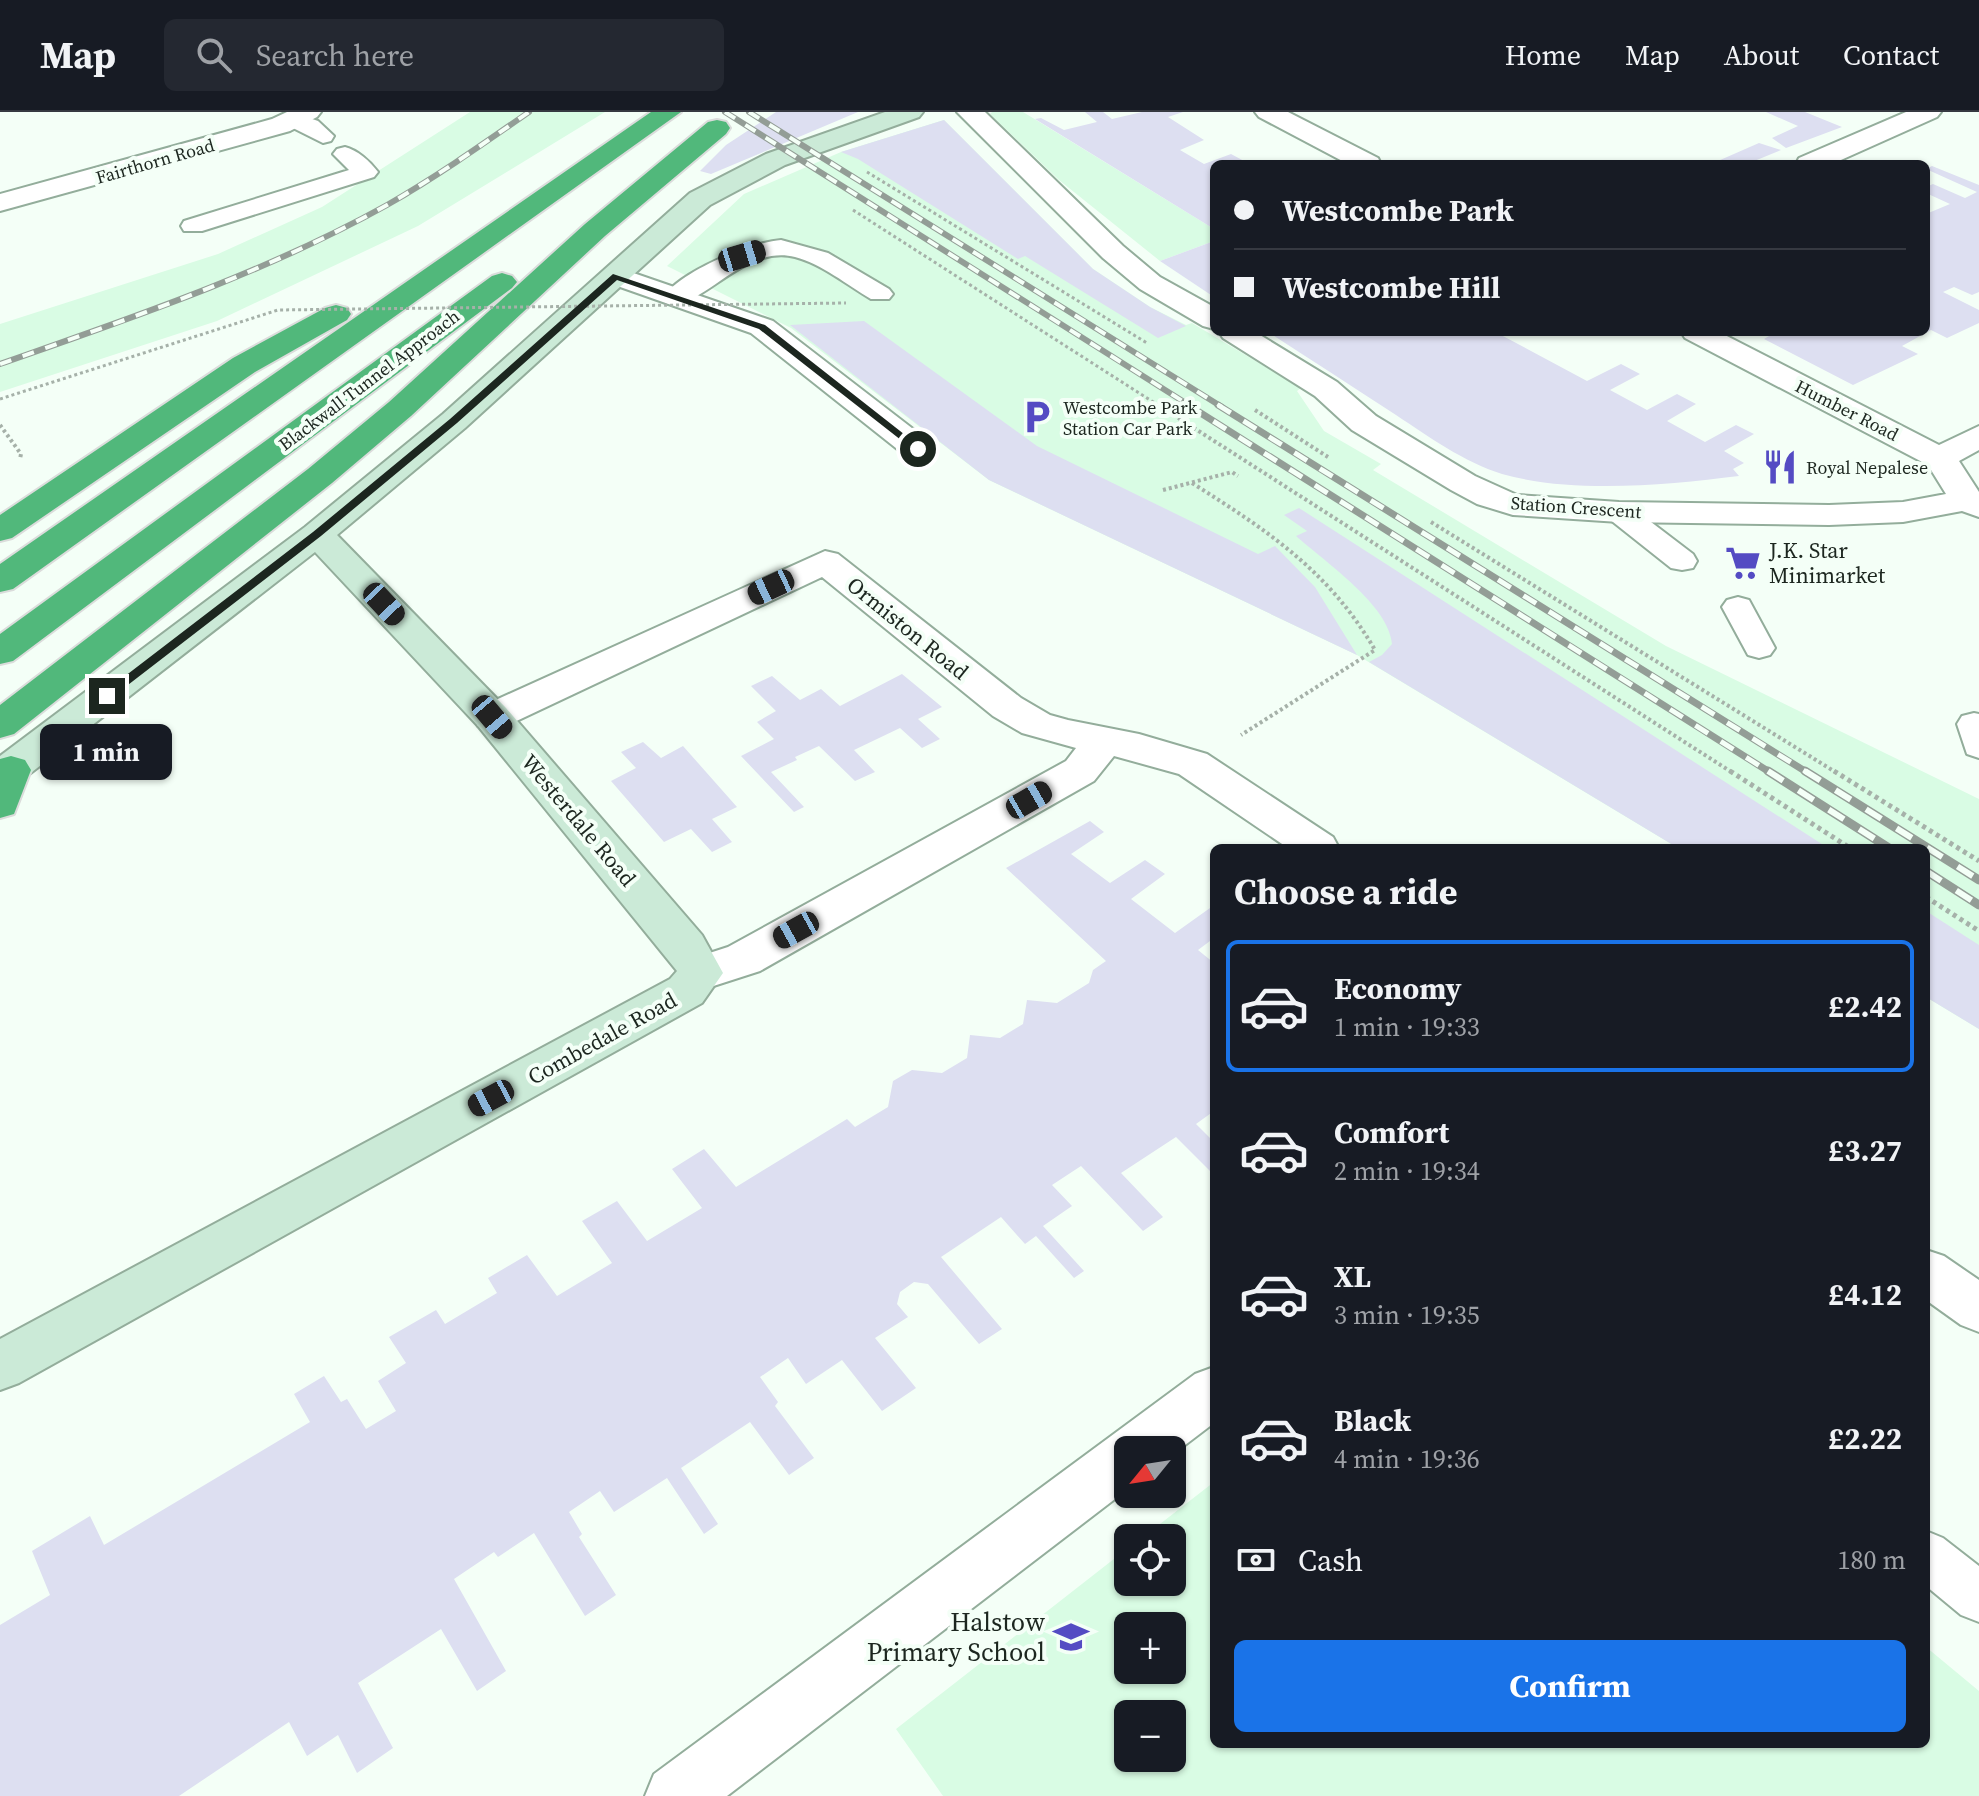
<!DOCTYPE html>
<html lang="en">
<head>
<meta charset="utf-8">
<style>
	body { margin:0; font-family:"Source Serif 4",serif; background:#242831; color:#f1f3f6; height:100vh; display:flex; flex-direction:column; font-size:30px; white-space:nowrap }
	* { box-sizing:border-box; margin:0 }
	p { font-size:26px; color:#9ea1a6 }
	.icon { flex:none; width:44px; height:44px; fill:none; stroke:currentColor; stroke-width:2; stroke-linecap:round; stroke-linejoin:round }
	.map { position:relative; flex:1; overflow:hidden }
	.details { position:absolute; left:1210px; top:732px; width:720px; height:904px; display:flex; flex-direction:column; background:#171b24; border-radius:12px; box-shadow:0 2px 6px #0004 }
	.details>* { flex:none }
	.guide { position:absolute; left:1210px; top:48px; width:720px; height:176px; border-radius:12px; box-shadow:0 2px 6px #0004; display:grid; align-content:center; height:176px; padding:0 24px; background:#171b24 }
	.needle { width:52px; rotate:240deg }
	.tools { position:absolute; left:1114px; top:1324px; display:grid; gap:16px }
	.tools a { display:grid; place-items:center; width:72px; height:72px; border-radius:12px; background:#171b24; box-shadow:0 2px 6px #0004; font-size:40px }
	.end { position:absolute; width:36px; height:36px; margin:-18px; border:10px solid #1c261f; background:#fff; box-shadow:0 0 0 4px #fff }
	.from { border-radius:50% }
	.bubble { position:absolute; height:56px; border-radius:12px; background:#171b24; box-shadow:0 2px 6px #0004; font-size:26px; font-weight:700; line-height:56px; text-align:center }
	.car { position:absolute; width:24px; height:48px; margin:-24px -12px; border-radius:10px; box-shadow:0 0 6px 2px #0007; background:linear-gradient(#222 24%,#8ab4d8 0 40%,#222 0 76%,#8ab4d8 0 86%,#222 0) }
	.guide b { display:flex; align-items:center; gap:28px; height:76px; font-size:30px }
	.guide b+b { border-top:2px solid #363941 }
	.guide i { width:20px; height:20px; background:#f1f3f6 }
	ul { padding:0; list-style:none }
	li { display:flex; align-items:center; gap:24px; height:132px; margin:0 16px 12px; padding:0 8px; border:4px solid transparent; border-radius:12px }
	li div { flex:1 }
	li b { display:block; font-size:30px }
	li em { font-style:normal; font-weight:700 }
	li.on { border-color:#1a73e8 }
	li>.icon { width:72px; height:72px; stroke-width:1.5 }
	h2 { padding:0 24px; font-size:36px; line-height:96px }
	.pay { display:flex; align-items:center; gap:20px; height:88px; padding:0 24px; font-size:30px }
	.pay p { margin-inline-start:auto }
	.primary-button { display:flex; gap:16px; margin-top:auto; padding:16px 24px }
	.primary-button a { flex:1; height:92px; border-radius:12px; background:#1a73e8; color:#fff; font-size:32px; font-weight:700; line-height:92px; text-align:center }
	header { display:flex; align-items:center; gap:48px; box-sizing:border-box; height:112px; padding:0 40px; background:#171b24; border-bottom:2px solid #363941 }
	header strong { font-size:38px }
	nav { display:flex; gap:44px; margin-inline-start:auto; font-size:28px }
	.search { width:560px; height:72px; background:#242831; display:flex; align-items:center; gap:20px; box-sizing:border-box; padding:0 28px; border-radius:12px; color:#9ea1a6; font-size:30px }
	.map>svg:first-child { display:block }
</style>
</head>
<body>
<header>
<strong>Map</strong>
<div class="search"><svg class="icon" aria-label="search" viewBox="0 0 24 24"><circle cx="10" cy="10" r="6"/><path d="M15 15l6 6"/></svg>Search here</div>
<nav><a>Home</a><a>Map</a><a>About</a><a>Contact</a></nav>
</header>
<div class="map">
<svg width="1979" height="1684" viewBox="0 0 1979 1684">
	<rect width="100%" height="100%" fill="#f4fff7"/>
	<!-- built -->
	<path fill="#d9fce4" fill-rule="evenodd" d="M 470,0 L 605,0 L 418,114 L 217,209 L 0,280 L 0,212 L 218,142 L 322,95 Z
		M 992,0 L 1023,0 L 1214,117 L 1214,129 L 1160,149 L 1059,68 L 990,2 Z
		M 944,8 L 1093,157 L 1150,195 L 1186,213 L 1192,211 L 1301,276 L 1297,279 L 1324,319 L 1381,352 L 1373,358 L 1666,534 L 1979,687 L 1979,917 L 1926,885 L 1926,736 L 1678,736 L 1357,543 L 989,368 L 791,216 L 667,154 L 744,82 L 841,40 Z
		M 1214,1370 L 1214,1632 L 1926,1632 L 1926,1535 L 1979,1579 L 1979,1684 L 943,1684 L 896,1617 L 1128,1436 L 1128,1470 L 1172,1470 L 1172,1426 L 1142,1426 ZM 1128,1514 L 1172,1514 L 1172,1558 L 1128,1558 ZM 1128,1602 L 1172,1602 L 1172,1646 L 1128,1646 Z"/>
	<!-- green -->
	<path fill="#dddff1" d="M 776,0 L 858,0 L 711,62 L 700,59 L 726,33 Z
		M 1085,0 L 1103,0 L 1112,7 L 1142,0 L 1183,0 L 1168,5 L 1204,28 L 1180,38 L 1204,52 L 1231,42 L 1244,49 L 1214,52 L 1214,117 L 1035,7 L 1041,6 L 1064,18 L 1097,10 Z
		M 1766,0 L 1805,0 L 1842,15 L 1786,36 L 1772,26 L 1798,14 Z
		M 944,8 L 1093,157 L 1150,195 L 1186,214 L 1158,226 L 1025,144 L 1018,147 L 858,47 L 841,40 Z
		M 1759,31 L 1781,38 L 1747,52 L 1711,52 Z
		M 1932,54 L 1979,73 L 1979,180 L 1972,183 L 1954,175 L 1943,180 L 1979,198 L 1979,211 L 1947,226 L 1931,218 L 1902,234 L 1918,242 L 1853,273 L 1764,227 L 1776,220 L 1926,220 L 1926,102 L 1950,92 L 1926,81 L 1926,75 L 1933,72 L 1965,86 L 1977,80 L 1926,57 Z
		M 1214,129 L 1214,185 L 1160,149 Z
		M 864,209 L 1037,334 L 1258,442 L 1275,434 L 1315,475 L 1357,543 L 989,368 L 790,213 Z
		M 1268,220 L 1505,220 L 1501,223 L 1587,269 L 1621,252 L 1640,262 L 1610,278 L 1647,298 L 1677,282 L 1696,292 L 1667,309 L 1705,330 L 1736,313 L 1754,322 L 1724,339 L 1744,351 L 1733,357 L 1739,364 C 1666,373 1574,382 1502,362 C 1464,350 1429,325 1396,303 C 1353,275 1311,248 1268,220 Z
		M 1299,396 L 1828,736 L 1678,736 L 1369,550 L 1382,543 L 1392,532 C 1389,493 1325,450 1296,424 L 1307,419 L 1284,403 Z
		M 902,562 L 942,595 L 918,607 L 940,627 L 922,636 L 900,616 L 854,638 L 875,660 L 855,669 L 819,634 L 795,645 L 797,648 L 771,660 L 804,695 L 794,700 L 741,644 L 774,627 L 757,610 L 776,599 L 751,574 L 772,564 L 800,588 L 821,577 L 840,594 Z
		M 643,630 L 661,646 L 683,634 L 737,695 L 712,707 L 732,730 L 712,740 L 691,717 L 664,730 L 611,669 L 636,656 L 621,640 Z
		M 1090,709 L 1104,720 L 1071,742 L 1110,771 L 1145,748 L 1165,762 L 1131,787 L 1175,821 L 1210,796 L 1214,799 L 1214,826 L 1198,838 L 1214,851 L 1214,999 L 1196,1012 L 1214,1030 L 1214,1063 L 1176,1025 L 1121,1061 L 1163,1105 L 1143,1119 L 1081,1054 L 1052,1073 L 1072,1094 L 1043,1114 L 1084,1159 L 1074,1166 L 1036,1124 L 1025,1132 L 1001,1105 L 941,1145 L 1002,1217 L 979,1232 L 928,1172 L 914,1170 L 900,1180 L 897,1192 L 908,1205 L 875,1226 L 916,1276 L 882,1299 L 842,1248 L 806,1272 L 788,1246 L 760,1265 L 778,1290 L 775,1294 L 814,1346 L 789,1363 L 750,1310 L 681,1356 L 718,1412 L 704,1422 L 667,1366 L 614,1400 L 600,1379 L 569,1400 L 582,1422 L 579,1425 L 616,1483 L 585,1504 L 534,1421 L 498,1445 L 494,1440 L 454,1467 L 506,1559 L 477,1579 L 441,1517 L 358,1571 L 393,1636 L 357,1661 L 338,1623 L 307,1644 L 289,1610 L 179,1684 L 0,1684 L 0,1513 L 50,1483 L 32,1439 L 90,1404 L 104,1433 L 310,1310 L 294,1282 L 324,1264 L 341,1290 L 347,1287 L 366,1317 L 396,1299 L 378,1269 L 406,1251 L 389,1225 L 436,1198 L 445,1212 L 497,1181 L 488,1166 L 527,1143 L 557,1184 L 612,1151 L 582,1109 L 617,1089 L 647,1129 L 702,1096 L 672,1057 L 704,1037 L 736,1075 L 847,1007 L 855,1015 L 888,995 L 893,969 L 912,958 L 942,961 L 967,946 L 970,923 L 1000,926 L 1023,912 L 1027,888 L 1057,891 L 1089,871 L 1093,858 L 1106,849 L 1006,756 Z
		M 1926,799 L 1979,833 L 1979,917 L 1926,885 Z"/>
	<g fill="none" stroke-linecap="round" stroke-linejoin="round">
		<!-- lane casing -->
		<g stroke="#93ad9b" stroke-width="4">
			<path id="lane" d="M 295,1 L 318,9 L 334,24 L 331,29 L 323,31 L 287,13 L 284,8 L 287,3 Z
				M 345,35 C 357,38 370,49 378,60 L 374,65 L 202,119 L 184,119 L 181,114 L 184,109 L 349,58 L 333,42 L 337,37 Z
				M 781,128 L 828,141 L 889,177 L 893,182 L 889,187 L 871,187 C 847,173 822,152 795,145 C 741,132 702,200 666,191 L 662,186 C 681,159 749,131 781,128 Z
				M 1619,391 L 1630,394 L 1693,442 L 1697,449 L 1693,456 L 1682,458 L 1671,456 L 1608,406 L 1604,400 L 1608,394 Z
				M 1738,485 L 1749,488 L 1775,536 L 1770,543 L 1759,546 L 1748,543 L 1722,495 L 1727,488 Z
				M 1974,601 L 1979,602 L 1979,646 L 1967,642 L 1957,612 L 1962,604 Z
				M 1926,1419 L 1943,1426 L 1979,1454 L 1979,1510 L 1961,1503 L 1926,1474 Z"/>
		</g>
		<!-- street casing -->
		<g stroke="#93ad9b" stroke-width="4">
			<path id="street" d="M 287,0 L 321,0 L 317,5 L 290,19 L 0,99 L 0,82 L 272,7 Z
				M 957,0 L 985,0 L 1123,134 L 1160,165 L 1214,195 L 1214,217 L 1203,214 L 1140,177 L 1103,146 Z
				M 1255,0 L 1288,0 L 1378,46 L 1381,52 L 1348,52 L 1259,5 Z
				M 1906,0 L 1941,0 L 1937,5 L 1832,52 L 1796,52 L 1799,46 Z
				M 616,155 L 773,209 L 930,330 L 935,337 L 930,344 L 918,347 L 906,344 L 751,221 L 606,170 L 601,164 L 606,158 Z
				M 1219,220 L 1255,220 L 1337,270 L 1376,304 L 1475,364 L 1517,383 L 1619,390 L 1829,393 L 1903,390 L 1946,382 L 1928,353 L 1685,226 L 1681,220 L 1719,220 L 1939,333 L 1979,314 L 1979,338 L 1959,349 L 1979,380 L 1979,405 L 1962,399 L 1903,410 L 1829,413 L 1619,410 L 1513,403 L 1477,392 L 1451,378 L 1352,318 L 1315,284 L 1223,226 Z
				M 825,439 L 838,442 L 1021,586 L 1050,603 L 1068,608 L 1139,622 L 1207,642 L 1333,725 L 1339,736 L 1288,736 L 1179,662 L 1114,644 L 1094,669 L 760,859 L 701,878 L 685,873 L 679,861 L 685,849 L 728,835 L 1066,649 L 1076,636 L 1022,621 L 993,604 L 822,465 L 506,614 L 492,618 L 478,614 L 473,605 L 478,596 Z
				M 1926,1138 L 1944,1144 L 1979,1168 L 1979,1220 L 1961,1213 L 1926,1188 Z
				M 1214,1255 L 1214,1311 L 1172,1343 L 1172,1338 L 1128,1338 L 1128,1377 L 727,1684 L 645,1684 L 654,1662 L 1195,1262 Z"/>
		</g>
		<!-- secondary casing -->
		<g stroke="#93ad9b" stroke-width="4">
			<path id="secondary" d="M 885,0 L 923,0 L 919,5 L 785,53 L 710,93 L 465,316 L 337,423 L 506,596 L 702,823 L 723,861 L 702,891 L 19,1271 L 0,1278 L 0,1227 L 670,867 L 677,859 L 478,614 L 315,440 L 14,674 L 0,678 L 0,644 L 305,415 L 443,302 L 690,81 L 766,42 Z"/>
		</g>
		<!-- highway casing -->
		<g stroke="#dbdcdb" stroke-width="4">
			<path id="highway" d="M 651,0 L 681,0 L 13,477 L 0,480 L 0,452 Z
				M 717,8 L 726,10 L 730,16 L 726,22 L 605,124 L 411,304 L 332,371 L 14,622 L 0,626 L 0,593 L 308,357 L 389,290 L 585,112 L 708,10 Z
				M 502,161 L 512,164 L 517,170 L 512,176 L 13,549 L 0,552 L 0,522 L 492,164 Z
				M 336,193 L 347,196 L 351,202 L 347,208 L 255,260 L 12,426 L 0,429 L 0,403 L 233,246 L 325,196 Z
				M 11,644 L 25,648 L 31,658 L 14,702 L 0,706 L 0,647 Z"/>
		</g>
		<!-- path-far2 -->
		<path stroke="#a6b1a9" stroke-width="3" stroke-dasharray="3 3" stroke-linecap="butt" d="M 867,60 L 1147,231
			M 853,98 L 1161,295"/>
		<!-- path-far1 -->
		<path stroke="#a6b1a9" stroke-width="4" stroke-dasharray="3 3" stroke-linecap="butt" d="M 1158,293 L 1733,661
			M 1255,298 L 1328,345
			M 0,313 L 21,342 L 20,347
			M 1192,371 C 1268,419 1329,459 1375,538 L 1241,623
			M 1163,378 L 1232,360 L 1238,364
			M 1431,410 L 1837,661"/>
		<!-- path -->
		<path stroke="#a6b1a9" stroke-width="5" stroke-dasharray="4 4" stroke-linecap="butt" d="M 1730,659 L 1850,736
			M 1834,659 L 1979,749
			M 1926,785 L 1979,819"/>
		<!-- lane -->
		<use href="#lane" fill="#fff" fill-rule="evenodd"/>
		<!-- street -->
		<use href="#street" fill="#fff" fill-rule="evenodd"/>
		<!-- secondary -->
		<use href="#secondary" fill="#cbead7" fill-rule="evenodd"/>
		<!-- highway -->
		<use href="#highway" fill="#51b87b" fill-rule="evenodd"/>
		<!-- rail-far2 casing -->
		<g stroke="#939d96" stroke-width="6">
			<path id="rail-far2" d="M 725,0 L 1192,295
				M 749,0 L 1222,295
				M 0,252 C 131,206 265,161 387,93 C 436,65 483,32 529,0"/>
		</g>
		<!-- rail-far1 casing -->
		<g stroke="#939d96" stroke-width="7">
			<path id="rail-far1" d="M 1188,293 L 1771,661
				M 1218,293 L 1808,661"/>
		</g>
		<!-- rail casing -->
		<g stroke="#939d96" stroke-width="9">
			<path id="rail" d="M 1768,659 L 1889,736
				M 1805,659 L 1979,768
				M 1926,759 L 1979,793"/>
		</g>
		<!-- rail-far2 -->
		<use href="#rail-far2" stroke="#f4fff7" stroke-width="4" stroke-dasharray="12" stroke-linecap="butt"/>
		<!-- rail-far1 -->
		<use href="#rail-far1" stroke="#f4fff7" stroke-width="5" stroke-dasharray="15" stroke-linecap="butt"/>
		<!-- rail -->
		<use href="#rail" stroke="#f4fff7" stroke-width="6" stroke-dasharray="18" stroke-linecap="butt"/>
		<!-- path-bridge -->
		<path stroke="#a6b1a9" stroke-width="3" stroke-dasharray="3 3" stroke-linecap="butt" d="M 0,287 L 278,198 L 846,191"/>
	</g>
	<!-- route -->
	<path fill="#1c261f" d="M 613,162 L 765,213 L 923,337 L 915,339 L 759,217 L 617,168 L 457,311 L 321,424 L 111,586 L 103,586 L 103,581 L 313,420 L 450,307 Z"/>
	<!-- icons -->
	<defs>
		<g id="parking-bare" transform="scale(2.76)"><path d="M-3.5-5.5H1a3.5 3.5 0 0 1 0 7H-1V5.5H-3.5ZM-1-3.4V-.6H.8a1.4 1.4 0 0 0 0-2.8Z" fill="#544bc3" stroke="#f4fff7" stroke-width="2.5" paint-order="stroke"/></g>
		<g id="restaurant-bare" transform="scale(2.76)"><path d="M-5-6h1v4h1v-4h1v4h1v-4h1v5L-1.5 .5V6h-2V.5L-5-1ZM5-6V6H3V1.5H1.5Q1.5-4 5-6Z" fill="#544bc3" stroke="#f4fff7" stroke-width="2.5" paint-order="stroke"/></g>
		<g id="supermarket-bare" transform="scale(2.76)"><path d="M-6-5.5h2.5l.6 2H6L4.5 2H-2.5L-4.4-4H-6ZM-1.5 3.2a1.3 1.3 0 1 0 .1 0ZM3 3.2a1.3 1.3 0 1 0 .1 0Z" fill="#544bc3" stroke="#f4fff7" stroke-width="2.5" paint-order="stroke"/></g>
		<g id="school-bare" transform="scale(2.76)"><path d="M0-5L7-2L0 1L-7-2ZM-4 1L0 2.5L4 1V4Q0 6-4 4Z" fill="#544bc3" stroke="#f4fff7" stroke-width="2.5" paint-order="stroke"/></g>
	</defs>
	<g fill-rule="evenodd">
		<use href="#parking-bare" x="1037" y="305"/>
		<use href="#restaurant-bare" x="1780" y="355"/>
		<use href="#supermarket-bare" x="1743" y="451"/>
		<use href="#school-bare" x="1071" y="1525"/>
	</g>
	<g text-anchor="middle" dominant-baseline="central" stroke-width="8" stroke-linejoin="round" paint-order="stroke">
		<!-- far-street labels -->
		<g font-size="18" fill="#1c261f" stroke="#f4fff7">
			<text transform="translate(155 49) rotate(-16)">Fairthorn Road</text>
			<text transform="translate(369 268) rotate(-37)">Blackwall Tunnel Approach</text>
			<text transform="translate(1847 298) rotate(27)">Humber Road</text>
			<text transform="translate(1576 395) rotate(4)">Station Crescent</text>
		</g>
		<!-- far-poi labels -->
		<g font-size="18" fill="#1c261f" stroke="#f4fff7" text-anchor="start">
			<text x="1063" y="295">Westcombe Park<tspan x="1063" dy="21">Station Car Park</tspan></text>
			<text x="1806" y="355">Royal Nepalese</text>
		</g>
		<!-- poi labels -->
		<g font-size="22" fill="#1c261f" stroke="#f4fff7" text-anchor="start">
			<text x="1769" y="438">J.K. Star<tspan x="1769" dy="25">Minimarket</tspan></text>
		</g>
		<!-- street labels -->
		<g font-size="22" fill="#1c261f" stroke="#f4fff7">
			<text transform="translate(908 516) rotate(39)">Ormiston Road</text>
			<text transform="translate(579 708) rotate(50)">Westerdale Road</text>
			<text transform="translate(602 926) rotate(-29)">Combedale Road</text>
		</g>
		<!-- near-poi labels -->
		<g font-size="26" fill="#1c261f" stroke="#f4fff7" text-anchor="end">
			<text x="1045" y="1510">Halstow<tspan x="1045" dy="30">Primary School</tspan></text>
		</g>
	</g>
</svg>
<div class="tools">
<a><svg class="needle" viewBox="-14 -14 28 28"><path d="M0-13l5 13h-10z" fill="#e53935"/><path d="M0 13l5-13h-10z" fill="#9ea1a6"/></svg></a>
<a><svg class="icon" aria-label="locate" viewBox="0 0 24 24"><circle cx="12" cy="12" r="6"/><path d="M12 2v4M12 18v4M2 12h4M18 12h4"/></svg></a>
<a>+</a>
<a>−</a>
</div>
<i class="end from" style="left:918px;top:337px"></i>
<i class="end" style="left:107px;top:584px"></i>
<div class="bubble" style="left:40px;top:612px;width:132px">1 min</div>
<i class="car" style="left:742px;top:144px;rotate:73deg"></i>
<i class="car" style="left:771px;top:475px;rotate:245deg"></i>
<i class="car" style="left:384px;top:492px;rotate:137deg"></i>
<i class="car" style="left:492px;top:605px;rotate:140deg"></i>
<i class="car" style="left:1029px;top:688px;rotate:60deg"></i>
<i class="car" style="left:796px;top:818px;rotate:241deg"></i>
<i class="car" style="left:491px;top:986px;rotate:242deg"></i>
<div class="guide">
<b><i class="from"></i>Westcombe Park</b>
<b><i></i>Westcombe Hill</b>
</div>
<section class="details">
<h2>Choose a ride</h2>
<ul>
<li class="on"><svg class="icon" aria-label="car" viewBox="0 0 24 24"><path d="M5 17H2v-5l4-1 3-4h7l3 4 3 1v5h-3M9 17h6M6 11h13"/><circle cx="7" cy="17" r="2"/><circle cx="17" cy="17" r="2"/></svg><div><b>Economy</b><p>1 min · 19:33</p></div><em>£2.42</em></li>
<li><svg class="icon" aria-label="car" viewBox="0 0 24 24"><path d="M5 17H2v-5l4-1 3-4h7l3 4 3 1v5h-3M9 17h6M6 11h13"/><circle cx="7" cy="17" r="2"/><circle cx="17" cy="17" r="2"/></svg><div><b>Comfort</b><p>2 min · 19:34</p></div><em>£3.27</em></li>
<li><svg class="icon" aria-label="car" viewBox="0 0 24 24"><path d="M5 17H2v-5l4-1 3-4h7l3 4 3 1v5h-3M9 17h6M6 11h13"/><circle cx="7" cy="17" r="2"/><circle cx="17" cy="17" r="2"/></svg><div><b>XL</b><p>3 min · 19:35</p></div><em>£4.12</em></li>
<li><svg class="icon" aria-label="car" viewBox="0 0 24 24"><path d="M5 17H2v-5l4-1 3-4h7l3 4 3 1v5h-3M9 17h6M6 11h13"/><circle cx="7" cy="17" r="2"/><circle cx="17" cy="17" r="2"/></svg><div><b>Black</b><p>4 min · 19:36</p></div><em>£2.22</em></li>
</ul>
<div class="pay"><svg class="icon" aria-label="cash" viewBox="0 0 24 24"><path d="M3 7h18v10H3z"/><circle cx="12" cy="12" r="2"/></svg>Cash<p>180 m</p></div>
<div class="primary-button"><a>Confirm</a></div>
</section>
</div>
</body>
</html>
